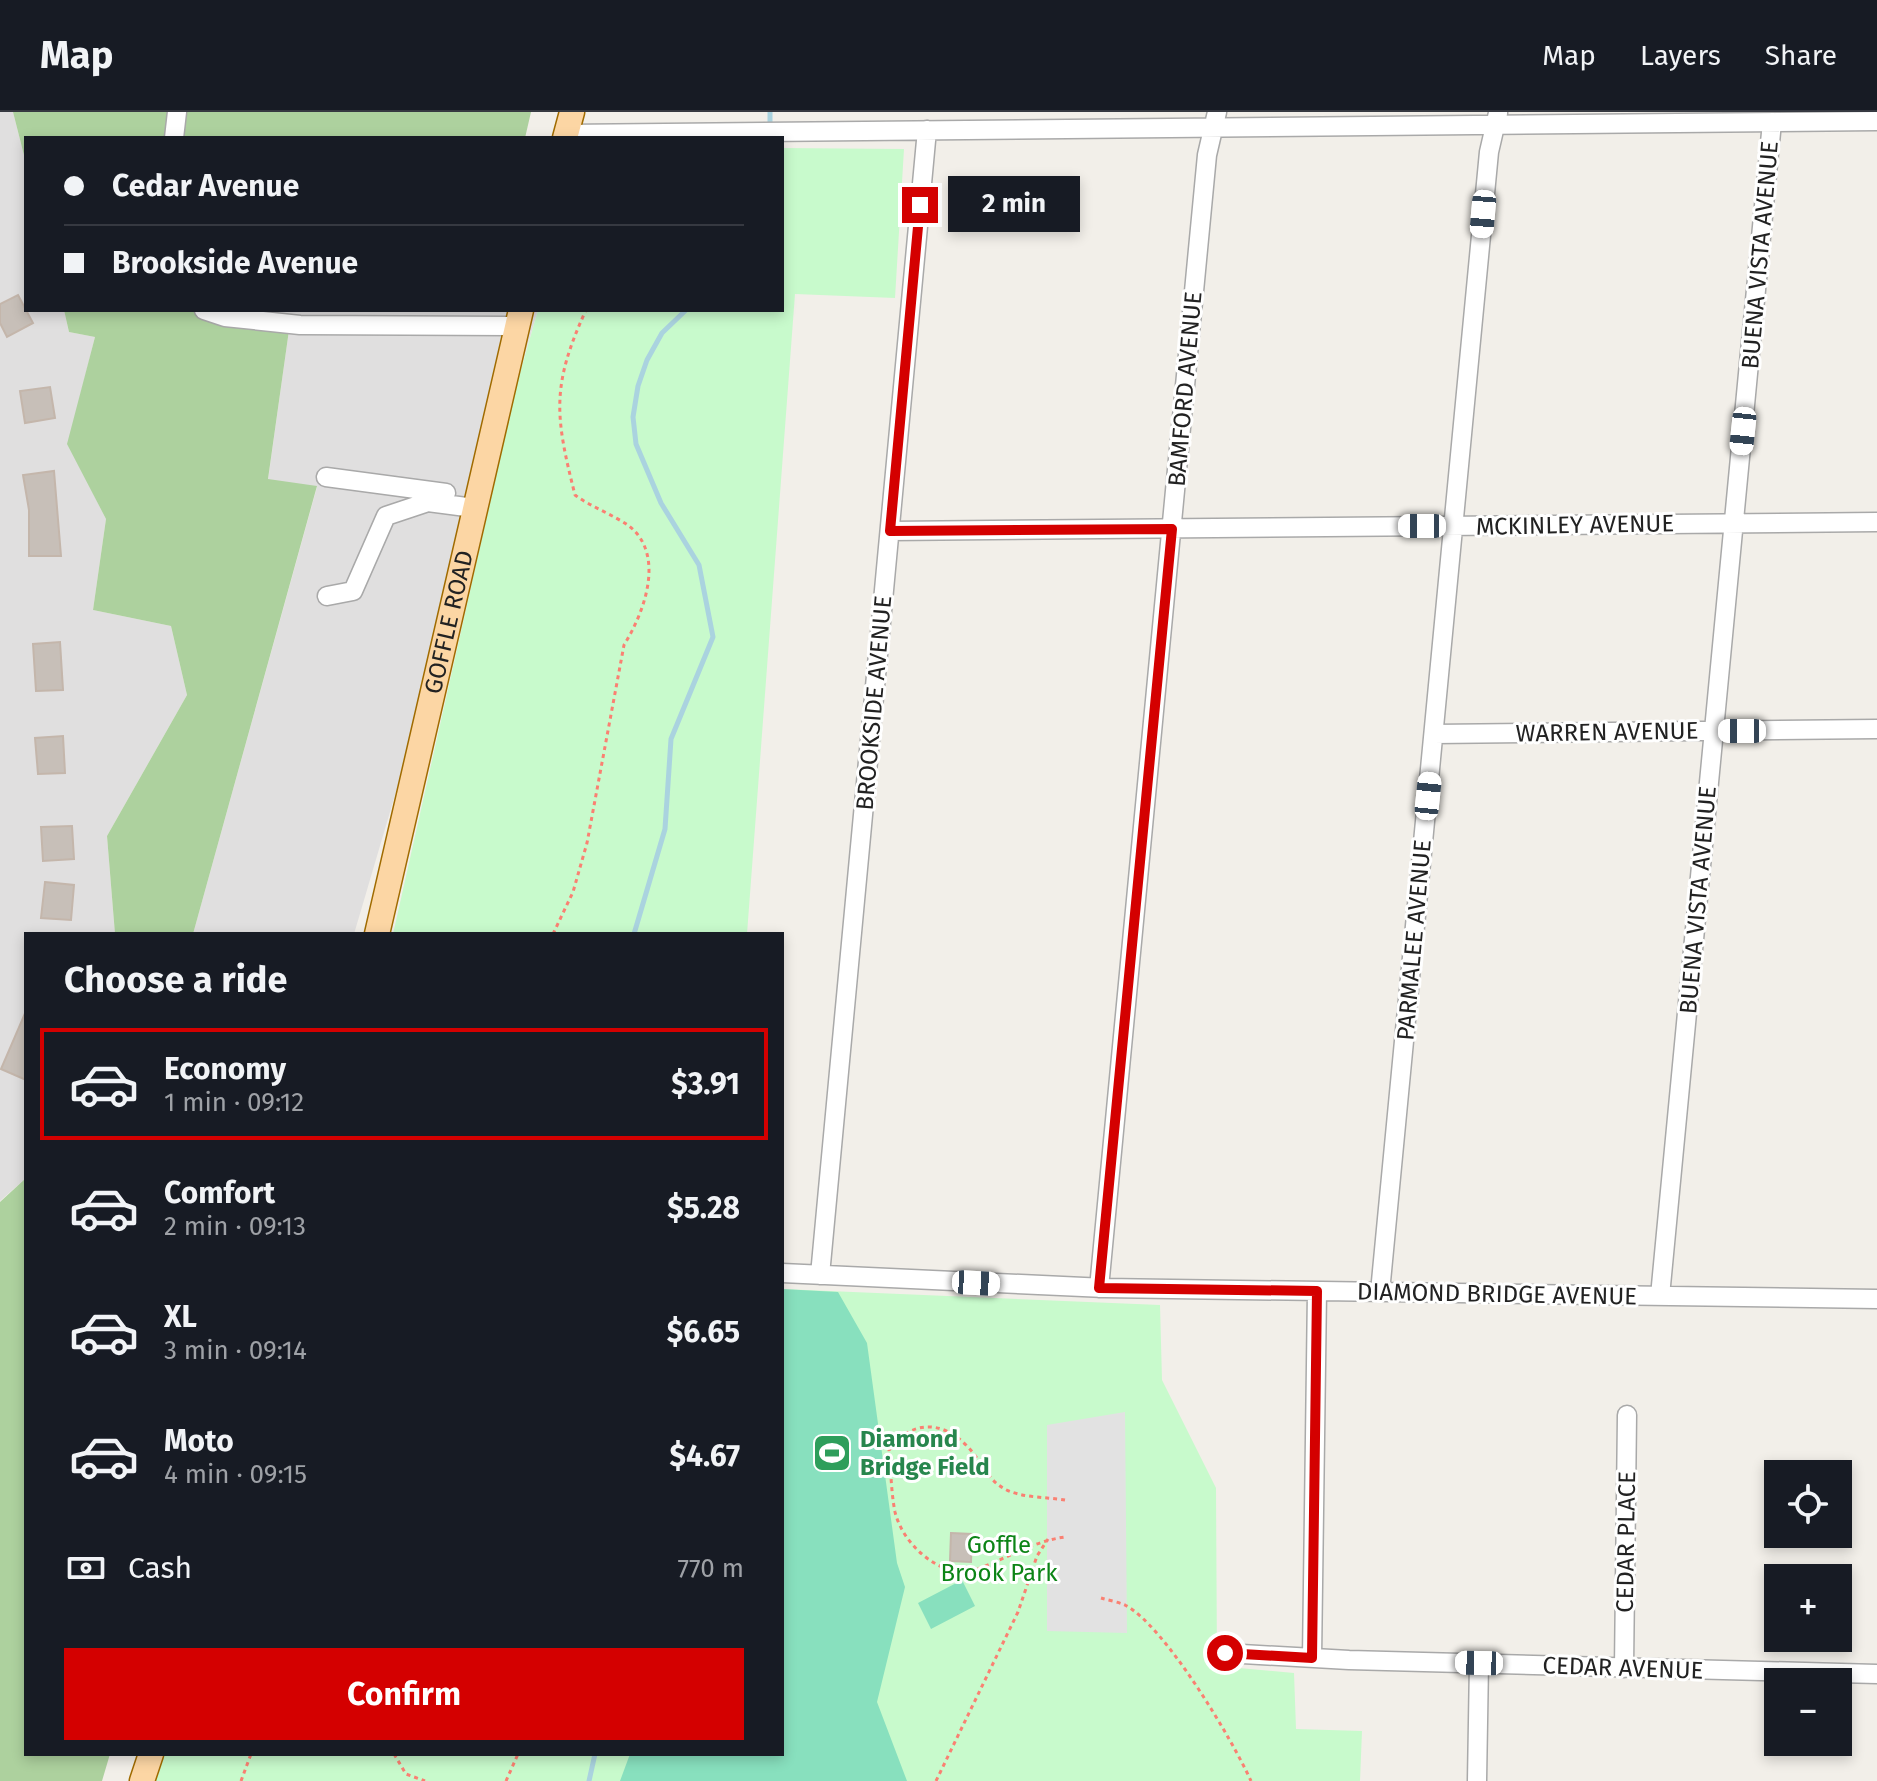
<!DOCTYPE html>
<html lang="en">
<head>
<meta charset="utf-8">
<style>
	body { margin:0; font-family:"Fira Sans",sans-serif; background:#20242c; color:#f1f3f6; height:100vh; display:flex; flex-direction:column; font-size:30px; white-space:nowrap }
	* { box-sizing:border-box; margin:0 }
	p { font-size:26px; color:#9ea1a6 }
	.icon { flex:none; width:44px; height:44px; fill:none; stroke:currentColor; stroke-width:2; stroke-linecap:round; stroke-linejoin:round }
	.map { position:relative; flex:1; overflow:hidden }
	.panel { position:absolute; left:24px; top:820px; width:760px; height:824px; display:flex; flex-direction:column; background:#171b24; border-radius:0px; box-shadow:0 4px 12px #0003 }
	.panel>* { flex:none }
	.top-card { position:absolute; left:24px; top:24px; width:760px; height:176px; border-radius:0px; box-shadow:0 4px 12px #0003; display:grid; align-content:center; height:176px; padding:0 40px; background:#171b24 }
	.tools { position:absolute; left:1764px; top:1348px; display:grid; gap:16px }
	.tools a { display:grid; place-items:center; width:88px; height:88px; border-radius:0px; background:#171b24; box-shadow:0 4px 12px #0003; font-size:40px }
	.end { position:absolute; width:36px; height:36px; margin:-18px; border:10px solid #d40000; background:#fff; box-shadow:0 0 0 4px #fff }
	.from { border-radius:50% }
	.bubble { position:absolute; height:56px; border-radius:0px; background:#171b24; box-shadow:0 4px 12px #0003; font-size:26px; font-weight:700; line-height:56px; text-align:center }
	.car { position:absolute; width:24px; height:48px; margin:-24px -12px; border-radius:10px; box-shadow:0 0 6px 2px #0007; background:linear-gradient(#fff 24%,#345 0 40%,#fff 0 76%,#345 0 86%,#fff 0) }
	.top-card b { display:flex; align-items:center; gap:28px; height:76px; font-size:30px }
	.top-card b+b { border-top:2px solid #363941 }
	.top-card i { width:20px; height:20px; background:#f1f3f6 }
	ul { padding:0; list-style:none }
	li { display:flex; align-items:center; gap:24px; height:112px; margin:0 16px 12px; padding:0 24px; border:4px solid transparent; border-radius:0px }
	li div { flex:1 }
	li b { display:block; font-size:30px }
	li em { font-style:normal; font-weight:700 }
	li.active { border-color:#d40000 }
	li>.icon { width:72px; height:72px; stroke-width:1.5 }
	h2 { padding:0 40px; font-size:36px; line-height:96px }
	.pay { display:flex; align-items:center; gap:20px; height:88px; padding:0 40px; font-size:30px }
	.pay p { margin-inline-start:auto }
	.action { display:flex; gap:16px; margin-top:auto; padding:16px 40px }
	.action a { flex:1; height:92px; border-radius:0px; background:#d40000; color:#fff; font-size:32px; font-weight:700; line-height:92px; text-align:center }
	header { display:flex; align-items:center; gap:48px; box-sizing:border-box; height:112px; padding:0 40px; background:#171b24; border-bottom:2px solid #363941 }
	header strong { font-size:38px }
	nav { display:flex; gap:44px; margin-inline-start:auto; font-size:28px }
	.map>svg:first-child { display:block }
</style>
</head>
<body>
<header>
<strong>Map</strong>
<nav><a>Map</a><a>Layers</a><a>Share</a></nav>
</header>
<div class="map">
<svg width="1877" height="1669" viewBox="0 0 1877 1669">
	<rect width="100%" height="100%" fill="#f2efe9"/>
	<!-- residential -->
	<path fill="#e0dfdf" d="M 0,0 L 13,0 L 26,51 L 26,198 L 64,198 L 69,220 L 95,225 L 68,332 L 106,407 L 93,498 L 171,514 L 187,583 L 107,724 L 115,822 L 26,822 L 26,1066 L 0,1089 Z
		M 245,198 L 538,198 L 354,822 L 193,822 L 317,375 L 268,368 L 290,211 Z"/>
	<!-- forest -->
	<path fill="#add19e" d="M 13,0 L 531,0 L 525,26 L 26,26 L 26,51 Z
		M 64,198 L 245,198 L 290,211 L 268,367 L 317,374 L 193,822 L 115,822 L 107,724 L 187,583 L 171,514 L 93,498 L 106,407 L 67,332 L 95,225 L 69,220 Z
		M 26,1066 L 26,1642 L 110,1642 L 102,1669 L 0,1669 L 0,1090 Z"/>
	<!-- park -->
	<path fill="#c8facc" d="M 782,36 L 904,37 L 895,186 L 795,182 L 747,822 L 393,822 L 516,275 L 538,198 L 782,198 Z
		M 782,1177 L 1160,1193 L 1162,1268 L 1216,1376 L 1217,1554 L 1294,1561 L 1296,1617 L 1362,1619 L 1360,1669 L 153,1669 L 162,1642 L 782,1642 Z"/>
	<!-- pitch -->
	<path fill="#88e0be" d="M 782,1177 L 838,1180 L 867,1231 L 897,1451 L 905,1475 L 877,1590 L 907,1669 L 620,1669 L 630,1642 L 782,1642 Z
		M 962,1468 L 975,1494 L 931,1517 L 918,1491 Z"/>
	<!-- parking -->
	<path fill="#e2e2e2" d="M 1125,1300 L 1127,1521 L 1047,1519 L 1047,1313 Z"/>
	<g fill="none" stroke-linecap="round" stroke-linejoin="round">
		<!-- stream -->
		<path stroke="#aad3df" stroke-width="5" d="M 770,0 L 770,15
			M 634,822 L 665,717 L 671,627 L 713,525 L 699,453 L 661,391 L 636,332 L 633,305 L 638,274 L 647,248 L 662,221 L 686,198
			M 589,1669 L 595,1642"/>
	</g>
	<!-- building -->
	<path fill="#c7bfb8" stroke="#c4b6ab" stroke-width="2" d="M 18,183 L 33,211 L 7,225 L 0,211 L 0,192 Z
		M 50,275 L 55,306 L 25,311 L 20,279 Z
		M 54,359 L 61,444 L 29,444 L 29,398 L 23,363 Z
		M 60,530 L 63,578 L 36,579 L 33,532 Z
		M 63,624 L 65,661 L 38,662 L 35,626 Z
		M 72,714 L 74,747 L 43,749 L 41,715 Z
		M 45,770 L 74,773 L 71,808 L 41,806 Z
		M 26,899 L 26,968 L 1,957 Z
		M 951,1421 L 972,1422 L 971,1450 L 950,1449 Z"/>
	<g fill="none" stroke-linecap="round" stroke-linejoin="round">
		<!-- minor casing -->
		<g stroke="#a9a9a9" stroke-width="21">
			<path id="minor" d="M 566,22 L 1877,9
				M 174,26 L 177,0
				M 204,198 L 225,205 L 300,213 L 517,214
				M 326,365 L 446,381
				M 890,419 L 1877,410
				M 327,484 L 353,479 L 386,404 L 428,390 L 474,396
				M 1434,622 L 1877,617
				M 782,1161 L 1105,1176 L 1877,1187
				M 820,1163 L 927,18
				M 1099,1176 L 1207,43 L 1217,0
				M 1380,1180 L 1489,40 L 1498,1
				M 1660,1184 L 1772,10
				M 1225,1541 L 1349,1548 L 1877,1562
				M 1312,1546 L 1317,1179
				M 1624,1556 L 1627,1303
				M 1477,1669 L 1479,1551"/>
		</g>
		<!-- major casing -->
		<g stroke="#a06b00" stroke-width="27">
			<g id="major">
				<path d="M 565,26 L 572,0"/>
				<path id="s1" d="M 377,822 L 521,198"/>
				<path d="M 142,1669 L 151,1642"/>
			</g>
		</g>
		<!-- path -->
		<path stroke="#fa8072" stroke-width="3" stroke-dasharray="4 4" stroke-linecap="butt" d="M 553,822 L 573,780 L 587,731 L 624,533 C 644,501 666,443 629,414 C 614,403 591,395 575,383 C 555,304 551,274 586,198
			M 1065,1388 C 1047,1385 1019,1386 1003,1376 C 986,1366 981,1348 967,1334 C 941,1307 910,1309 889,1338 C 891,1358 891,1380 895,1400 C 903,1433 942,1469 978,1457 C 1007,1446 1034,1429 1065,1425
			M 1101,1486 C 1108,1488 1118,1490 1125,1493 C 1165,1514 1232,1627 1251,1669
			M 394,1642 L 406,1662 L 425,1669
			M 241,1669 L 251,1642
			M 506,1669 L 518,1642
			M 936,1669 L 1018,1500 L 1037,1444 L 1048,1427"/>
		<!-- minor -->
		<use href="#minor" stroke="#fff" stroke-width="18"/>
		<!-- major -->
		<use href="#major" stroke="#fcd6a4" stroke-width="24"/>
	</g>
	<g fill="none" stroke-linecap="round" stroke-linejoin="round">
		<!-- route -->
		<path stroke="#d40000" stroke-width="10" d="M 920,93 L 890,419 L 1172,417 L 1099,1176 L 1317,1179 L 1312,1546 L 1225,1541"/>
	</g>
	<!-- icons -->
	<defs>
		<g id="stadium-square" transform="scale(2)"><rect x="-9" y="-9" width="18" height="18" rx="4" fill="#2e9e5b" stroke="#fff"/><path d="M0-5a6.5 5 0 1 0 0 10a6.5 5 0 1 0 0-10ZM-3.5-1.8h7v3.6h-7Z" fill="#fff"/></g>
	</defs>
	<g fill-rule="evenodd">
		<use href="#stadium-square" x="832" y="1341"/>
	</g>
	<g text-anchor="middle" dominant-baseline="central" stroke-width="6" stroke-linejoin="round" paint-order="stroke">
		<!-- street labels -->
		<g font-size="24" fill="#222" stroke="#fff">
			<text transform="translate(1760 143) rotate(-85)">BUENA VISTA AVENUE</text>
			<text transform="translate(1185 277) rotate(-85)">BAMFORD AVENUE</text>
			<text transform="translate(1575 413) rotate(-1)">MCKINLEY AVENUE</text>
			<text stroke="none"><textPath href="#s1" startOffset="320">GOFFLE ROAD</textPath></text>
			<text transform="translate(874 591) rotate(-85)">BROOKSIDE AVENUE</text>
			<text transform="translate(1607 620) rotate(-1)">WARREN AVENUE</text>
			<text transform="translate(1698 788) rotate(-85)">BUENA VISTA AVENUE</text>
			<text transform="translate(1414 828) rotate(-85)">PARMALEE AVENUE</text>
			<text transform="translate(1497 1182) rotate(1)">DIAMOND BRIDGE AVENUE</text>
			<text transform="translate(1626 1430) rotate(-89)">CEDAR PLACE</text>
			<text transform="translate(1623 1556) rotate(2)">CEDAR AVENUE</text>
		</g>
		<!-- leisure labels -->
		<g font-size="24" font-weight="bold" fill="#27864d" stroke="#fff" text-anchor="start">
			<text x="860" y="1327">Diamond<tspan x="860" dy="28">Bridge Field</tspan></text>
		</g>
		<!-- park labels -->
		<g font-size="24" fill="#0c8416" stroke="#fff">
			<text x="999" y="1433">Goffle<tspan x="999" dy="28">Brook Park</tspan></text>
		</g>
	</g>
</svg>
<div class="tools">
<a><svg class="icon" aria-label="locate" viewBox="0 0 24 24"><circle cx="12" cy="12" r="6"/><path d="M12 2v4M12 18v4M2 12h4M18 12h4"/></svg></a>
<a>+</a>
<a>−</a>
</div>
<i class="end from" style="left:1225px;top:1541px"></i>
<i class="end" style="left:920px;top:93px"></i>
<div class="bubble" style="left:948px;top:64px;width:132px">2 min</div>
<i class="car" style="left:1483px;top:102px;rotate:185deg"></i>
<i class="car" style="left:1743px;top:319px;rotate:186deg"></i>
<i class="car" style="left:1422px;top:414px;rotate:270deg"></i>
<i class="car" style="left:1742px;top:619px;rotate:270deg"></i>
<i class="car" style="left:1428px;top:684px;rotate:6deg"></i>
<i class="car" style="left:976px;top:1171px;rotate:93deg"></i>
<i class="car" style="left:1479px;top:1551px;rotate:271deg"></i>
<div class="top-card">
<b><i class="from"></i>Cedar Avenue</b>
<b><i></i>Brookside Avenue</b>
</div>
<section class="panel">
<h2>Choose a ride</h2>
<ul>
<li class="active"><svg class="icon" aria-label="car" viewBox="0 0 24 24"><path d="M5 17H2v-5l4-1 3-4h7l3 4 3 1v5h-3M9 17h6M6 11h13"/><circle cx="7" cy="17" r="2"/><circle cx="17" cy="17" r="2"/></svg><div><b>Economy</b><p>1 min · 09:12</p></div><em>$3.91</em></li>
<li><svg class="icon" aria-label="car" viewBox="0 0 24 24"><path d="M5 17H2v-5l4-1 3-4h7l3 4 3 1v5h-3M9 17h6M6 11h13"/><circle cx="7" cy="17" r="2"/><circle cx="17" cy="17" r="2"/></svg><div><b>Comfort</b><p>2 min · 09:13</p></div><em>$5.28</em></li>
<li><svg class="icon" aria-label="car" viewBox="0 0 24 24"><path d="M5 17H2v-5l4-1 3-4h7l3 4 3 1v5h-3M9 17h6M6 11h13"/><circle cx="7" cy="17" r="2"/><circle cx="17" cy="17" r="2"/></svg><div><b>XL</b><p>3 min · 09:14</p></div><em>$6.65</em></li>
<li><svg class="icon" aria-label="car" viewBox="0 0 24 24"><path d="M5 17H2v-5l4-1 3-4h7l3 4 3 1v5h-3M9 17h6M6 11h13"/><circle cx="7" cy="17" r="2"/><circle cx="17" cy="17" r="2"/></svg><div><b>Moto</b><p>4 min · 09:15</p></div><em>$4.67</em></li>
</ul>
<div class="pay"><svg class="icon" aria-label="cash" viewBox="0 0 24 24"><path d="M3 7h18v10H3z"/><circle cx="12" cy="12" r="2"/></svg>Cash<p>770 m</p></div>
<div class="action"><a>Confirm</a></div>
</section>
</div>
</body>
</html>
